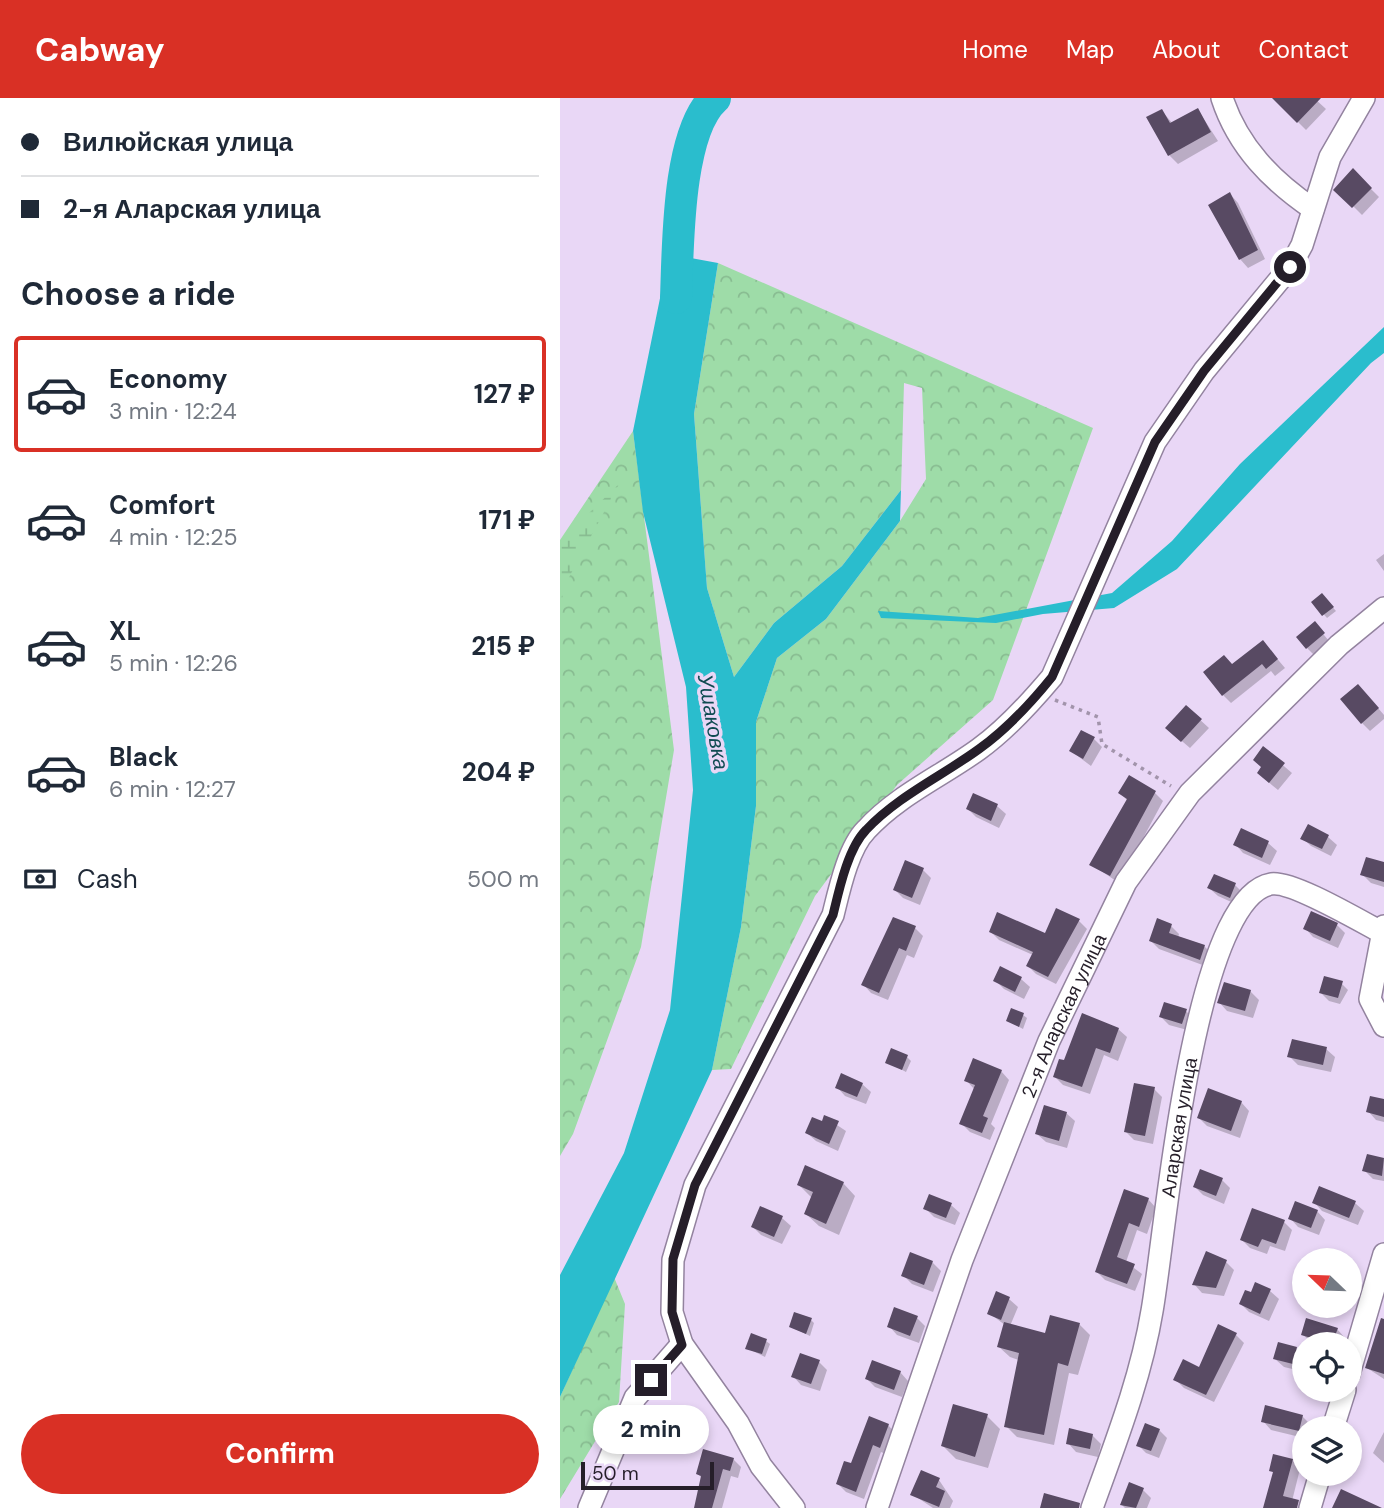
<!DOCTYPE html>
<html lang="en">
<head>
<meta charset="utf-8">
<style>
	body { margin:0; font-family:"DM Sans",sans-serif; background:#f2f2f3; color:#1f2937; height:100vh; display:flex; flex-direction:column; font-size:26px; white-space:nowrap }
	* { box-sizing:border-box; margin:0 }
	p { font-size:23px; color:#747a83 }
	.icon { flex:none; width:38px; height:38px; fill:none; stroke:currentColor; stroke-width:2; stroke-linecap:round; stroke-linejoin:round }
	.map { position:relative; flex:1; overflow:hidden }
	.drawer { display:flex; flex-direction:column; background:#fff; width:560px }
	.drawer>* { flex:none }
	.banner { display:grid; align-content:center; height:154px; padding:0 21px; background:#fff }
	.needle { width:46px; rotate:293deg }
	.buttons { position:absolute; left:732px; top:1150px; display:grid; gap:14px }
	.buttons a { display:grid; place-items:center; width:70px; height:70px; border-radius:50%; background:#fff; box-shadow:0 4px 10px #0003; font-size:35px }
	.scale { position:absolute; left:21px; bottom:18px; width:133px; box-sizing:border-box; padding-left:7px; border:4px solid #251e29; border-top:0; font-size:19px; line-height:24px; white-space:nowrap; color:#251e29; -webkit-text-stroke:5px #e9d7f6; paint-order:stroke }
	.end { position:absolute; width:32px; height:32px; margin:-16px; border:9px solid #251e29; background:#fff; box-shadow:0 0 0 4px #fff }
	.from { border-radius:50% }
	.bubble { position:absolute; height:49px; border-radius:24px; background:#fff; box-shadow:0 4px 10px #0003; font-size:23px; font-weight:700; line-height:49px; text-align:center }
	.banner b { display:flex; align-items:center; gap:24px; height:66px; font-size:26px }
	.banner b+b { border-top:2px solid #e0e1e3 }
	.banner i { width:18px; height:18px; background:#1f2937 }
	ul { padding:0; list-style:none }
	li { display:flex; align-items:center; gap:21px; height:116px; margin:0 14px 10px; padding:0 7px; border:4px solid transparent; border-radius:7px }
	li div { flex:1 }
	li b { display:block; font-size:26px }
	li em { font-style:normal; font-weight:700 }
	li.on { border-color:#d93025 }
	li>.icon { width:63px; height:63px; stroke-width:1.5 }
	h2 { padding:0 21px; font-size:32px; line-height:84px }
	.pay { display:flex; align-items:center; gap:18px; height:77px; padding:0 21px; font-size:26px }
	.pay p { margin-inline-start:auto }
	.cta { display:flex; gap:14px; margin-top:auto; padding:14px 21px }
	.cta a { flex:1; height:80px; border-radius:42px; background:#d93025; color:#fff; font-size:28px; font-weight:700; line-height:80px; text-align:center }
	header { display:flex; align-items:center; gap:42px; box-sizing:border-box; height:98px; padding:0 35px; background:#d93025; color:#fff }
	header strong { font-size:33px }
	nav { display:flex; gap:38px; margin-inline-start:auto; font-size:24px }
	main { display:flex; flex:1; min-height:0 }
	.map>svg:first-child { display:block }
</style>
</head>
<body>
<header>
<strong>Cabway</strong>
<nav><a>Home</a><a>Map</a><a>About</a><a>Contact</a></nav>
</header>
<main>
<section class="drawer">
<div class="banner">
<b><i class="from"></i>Вилюйская улица</b>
<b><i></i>2-я Аларская улица</b>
</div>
<h2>Choose a ride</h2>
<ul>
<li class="on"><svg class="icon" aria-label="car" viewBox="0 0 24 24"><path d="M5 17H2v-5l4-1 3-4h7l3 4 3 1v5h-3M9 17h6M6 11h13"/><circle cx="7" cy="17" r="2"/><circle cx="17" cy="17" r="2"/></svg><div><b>Economy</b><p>3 min · 12:24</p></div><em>127 ₽</em></li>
<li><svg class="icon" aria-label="car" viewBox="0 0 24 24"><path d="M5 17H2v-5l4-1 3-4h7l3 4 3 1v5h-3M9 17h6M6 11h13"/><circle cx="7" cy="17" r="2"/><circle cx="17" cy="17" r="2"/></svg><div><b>Comfort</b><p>4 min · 12:25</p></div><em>171 ₽</em></li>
<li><svg class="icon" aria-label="car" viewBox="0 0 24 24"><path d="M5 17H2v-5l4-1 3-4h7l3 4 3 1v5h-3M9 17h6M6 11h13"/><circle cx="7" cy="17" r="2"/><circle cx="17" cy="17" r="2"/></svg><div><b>XL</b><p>5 min · 12:26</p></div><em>215 ₽</em></li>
<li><svg class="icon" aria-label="car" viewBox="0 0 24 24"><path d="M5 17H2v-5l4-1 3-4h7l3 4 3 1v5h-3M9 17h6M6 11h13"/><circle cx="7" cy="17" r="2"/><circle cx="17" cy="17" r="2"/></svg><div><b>Black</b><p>6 min · 12:27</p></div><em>204 ₽</em></li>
</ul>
<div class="pay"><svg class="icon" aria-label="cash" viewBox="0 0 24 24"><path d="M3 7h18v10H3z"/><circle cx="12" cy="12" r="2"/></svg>Cash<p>500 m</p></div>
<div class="cta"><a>Confirm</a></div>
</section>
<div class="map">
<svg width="824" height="1410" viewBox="0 0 824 1410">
	<defs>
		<pattern id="forest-crowns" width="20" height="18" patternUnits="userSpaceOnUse" patternTransform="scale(1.75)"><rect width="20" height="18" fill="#9edca8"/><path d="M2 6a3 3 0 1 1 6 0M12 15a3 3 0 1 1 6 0" fill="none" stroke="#88bc91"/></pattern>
		<pattern id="wetland-marsh" width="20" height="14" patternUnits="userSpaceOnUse" patternTransform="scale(1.75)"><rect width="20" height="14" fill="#9edca8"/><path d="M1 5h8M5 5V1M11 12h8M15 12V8" fill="none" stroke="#88bc91"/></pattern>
	</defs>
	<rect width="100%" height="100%" fill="#e9d7f6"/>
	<!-- forest -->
	<path fill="url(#forest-crowns)" d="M 158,165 L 533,330 L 433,602 L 337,687 L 255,798 L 171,971 L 152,972 L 181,829 L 196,708 L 196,624 L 217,560 L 266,521 L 340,423 L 366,381 L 362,290 L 344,285 L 341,392 L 282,468 L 214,525 L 174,579 L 147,490 L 134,316 Z
		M 73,333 L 114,652 L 81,849 L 13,1036 L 0,1058 L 0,442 Z
		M 54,1179 L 65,1206 L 59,1304 L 0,1401 L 0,1299 Z"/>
	<!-- wetland -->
	<path fill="url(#wetland-marsh)" d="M 59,386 L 7,483 L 0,507 L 0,443 Z"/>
	<!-- water -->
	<path fill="#2abdcd" d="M 109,156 L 158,165 L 134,316 L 147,490 L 174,579 L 214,525 L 282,468 L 341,392 L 340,423 L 266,521 L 217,560 L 196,624 L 196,708 L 181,829 L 152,972 L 0,1299 L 0,1177 L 64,1055 L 110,912 L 133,692 L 126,589 L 83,414 L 73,333 Z
		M 824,229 L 824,255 L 811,265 L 617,471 L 554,510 L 483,516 L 436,525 L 321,520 L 318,513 L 418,520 L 552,495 L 612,443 L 680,366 Z"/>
	<!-- shadow -->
	<path fill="#0003" d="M 722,0 L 754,0 L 766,11 L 746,32 L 718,4 Z
		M 638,12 L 658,43 L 618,66 L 609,57 L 588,20 L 602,13 L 613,26 Z
		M 793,73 L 819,99 L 802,117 L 776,91 Z
		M 670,96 L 678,105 L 705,161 L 688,170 L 680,161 Z
		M 824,456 L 824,473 L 816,462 Z
		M 762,497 L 776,513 L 767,520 L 753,504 Z
		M 759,531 L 769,543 L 755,558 L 747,550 Z
		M 703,544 L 725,570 L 715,578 L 711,573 L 671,605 L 663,597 Z
		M 806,596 L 824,617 L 824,621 L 810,633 L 802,625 Z
		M 626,609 L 649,630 L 630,650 L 616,638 Z
		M 534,641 L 542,649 L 531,668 L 511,653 Z
		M 704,651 L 732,675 L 718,692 L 707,683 L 703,670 Z
		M 560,695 L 595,695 L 603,703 L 559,785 L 531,766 L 568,703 Z
		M 437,708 L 446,716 L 439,730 L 416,719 L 408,711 Z
		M 748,729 L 768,739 L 777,747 L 771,758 L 751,748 L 742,740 Z
		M 681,732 L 708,745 L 717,753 L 710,767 L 683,755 L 675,746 Z
		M 807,761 L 824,766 L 824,789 L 811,785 L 802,776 Z
		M 363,772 L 371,780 L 360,807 L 343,800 L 335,792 Z
		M 675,787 L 683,795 L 678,807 L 658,798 L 649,790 Z
		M 497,813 L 519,823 L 527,831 L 496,886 L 476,876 L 468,868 L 473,857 L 439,842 L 431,834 L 486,837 Z
		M 777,827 L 785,835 L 778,850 L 753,839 L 745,830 Z
		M 611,828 L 619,836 L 618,840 L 644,848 L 652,856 L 648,869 L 599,851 L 591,843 Z
		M 355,830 L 363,838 L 354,860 L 347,857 L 328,902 L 311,895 L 303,886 Z
		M 441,871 L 461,881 L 470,889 L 464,901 L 444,891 L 435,882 Z
		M 780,884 L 788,892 L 780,906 L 769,903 L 761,895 Z
		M 690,893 L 699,902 L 693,920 L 667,913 L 659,904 Z
		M 626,913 L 634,921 L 631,933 L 609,927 L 601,919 Z
		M 463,917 L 467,920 L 463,931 L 448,923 Z
		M 558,931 L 567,939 L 558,963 L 544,957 L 530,996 L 503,987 L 495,979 L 505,965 Z
		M 766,951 L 775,959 L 771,974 L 738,967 L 729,958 Z
		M 347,959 L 351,963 L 346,974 L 327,964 Z
		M 441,973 L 449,982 L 431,1026 L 435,1030 L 430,1042 L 410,1034 L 401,1025 L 414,991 L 406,982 Z
		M 302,986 L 311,994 L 306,1006 L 285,998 L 277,989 Z
		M 594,991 L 602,999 L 593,1046 L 574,1042 L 566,1034 Z
		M 811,1000 L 824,1003 L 824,1024 L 816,1022 L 808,1013 Z
		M 681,1004 L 689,1013 L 680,1040 L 647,1028 L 639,1020 Z
		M 506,1015 L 515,1023 L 507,1050 L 486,1044 L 477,1036 Z
		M 265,1019 L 286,1033 L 278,1053 L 256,1043 L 247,1035 L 263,1025 Z
		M 808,1058 L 824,1062 L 824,1083 L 813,1081 L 804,1072 Z
		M 662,1082 L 670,1090 L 664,1106 L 643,1097 L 635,1089 Z
		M 283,1085 L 295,1098 L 279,1137 L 259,1128 L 246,1116 L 252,1100 L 239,1087 Z
		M 565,1093 L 588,1101 L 596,1110 L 587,1136 L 577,1132 L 566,1164 L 582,1176 L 575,1193 L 545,1182 L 537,1174 Z
		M 370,1099 L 391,1107 L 400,1115 L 395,1127 L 374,1119 L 366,1111 Z
		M 754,1104 L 795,1105 L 804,1113 L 798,1127 L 762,1113 Z
		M 201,1111 L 222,1120 L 231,1128 L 222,1146 L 201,1137 L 193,1129 Z
		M 757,1113 L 765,1122 L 759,1137 L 738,1129 L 730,1120 Z
		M 724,1124 L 732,1132 L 725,1153 L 710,1148 L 707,1156 L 690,1150 L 682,1142 Z
		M 773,1157 L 789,1161 L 797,1169 L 790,1197 L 789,1162 L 772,1162 Z
		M 372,1164 L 381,1173 L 373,1194 L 352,1186 L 343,1177 Z
		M 666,1164 L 674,1172 L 664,1198 L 642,1195 L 634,1186 Z
		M 696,1186 L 710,1193 L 719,1201 L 709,1223 L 689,1214 L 681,1206 L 691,1196 Z
		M 437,1195 L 449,1201 L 458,1209 L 450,1228 L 486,1238 L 519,1226 L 530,1237 L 518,1277 L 509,1275 L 494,1347 L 457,1339 L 446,1328 L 459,1262 L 450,1259 L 439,1249 L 445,1227 L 429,1215 Z
		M 357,1220 L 365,1228 L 359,1245 L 337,1237 L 329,1228 Z
		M 251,1222 L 254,1225 L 250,1238 L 231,1229 Z
		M 777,1231 L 785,1240 L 783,1246 L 754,1246 L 743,1237 Z
		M 676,1237 L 684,1245 L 654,1304 L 624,1290 L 615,1281 L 639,1271 Z
		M 206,1243 L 210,1246 L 205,1259 L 187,1250 Z
		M 815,1245 L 824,1248 L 824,1281 L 807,1270 Z
		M 736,1251 L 744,1258 L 741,1273 L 724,1269 L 715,1261 Z
		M 259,1264 L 267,1272 L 260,1293 L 241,1287 L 233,1278 Z
		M 340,1274 L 348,1283 L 342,1299 L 315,1289 L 307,1281 Z
		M 427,1318 L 440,1331 L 428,1370 L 396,1361 L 383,1348 Z
		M 742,1318 L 751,1327 L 750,1330 L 744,1330 L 744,1340 L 711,1332 L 703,1323 Z
		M 328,1327 L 336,1336 L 328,1357 L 321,1354 L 304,1401 L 286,1394 L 278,1386 Z
		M 599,1332 L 607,1340 L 599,1360 L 586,1355 L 578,1347 Z
		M 824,1334 L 824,1365 L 813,1355 Z
		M 532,1337 L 541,1346 L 538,1359 L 516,1354 L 508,1345 Z
		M 173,1361 L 181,1369 L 178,1380 L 171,1378 L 162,1410 L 136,1410 L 142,1380 L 138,1376 Z
		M 732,1362 L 740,1371 L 732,1403 L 738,1410 L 705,1410 L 715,1376 L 711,1372 Z
		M 379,1382 L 393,1403 L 390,1410 L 373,1410 L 352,1396 Z
		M 583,1392 L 591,1400 L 587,1410 L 565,1410 L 562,1407 Z"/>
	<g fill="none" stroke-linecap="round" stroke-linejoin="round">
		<!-- river -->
		<path stroke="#2abdcd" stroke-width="32" d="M 116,200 C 118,150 117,34 155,0"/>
	</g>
	<!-- building -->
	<path fill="#584a63" d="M 712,0 L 761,0 L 737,25 Z
		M 638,10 L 651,34 L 608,58 L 586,19 L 602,11 L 610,25 Z
		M 793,70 L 812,90 L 792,110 L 773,92 Z
		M 670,94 L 698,152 L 679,162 L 648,107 Z
		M 762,495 L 774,509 L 762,518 L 751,504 Z
		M 755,523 L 765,535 L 746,551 L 736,539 Z
		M 703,542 L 718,561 L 706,571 L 702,566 L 662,598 L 643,574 L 664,557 L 672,566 Z
		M 798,586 L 819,610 L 801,626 L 780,601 Z
		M 626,607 L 642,621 L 621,644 L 605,630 Z
		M 521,632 L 535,639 L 523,661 L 509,653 Z
		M 703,648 L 725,665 L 709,685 L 697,675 L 701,669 L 693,662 Z
		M 569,677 L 596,693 L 550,778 L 529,767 L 567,701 L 558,695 Z
		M 413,695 L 438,706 L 431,723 L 406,711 Z
		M 748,726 L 769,737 L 762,751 L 740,741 Z
		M 681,730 L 709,743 L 702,760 L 673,747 Z
		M 806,759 L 824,764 L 824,784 L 800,777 Z
		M 345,762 L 364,770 L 352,800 L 333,792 Z
		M 654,776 L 676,785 L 670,800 L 647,790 Z
		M 496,810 L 520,821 L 488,879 L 466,868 L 473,854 L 429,834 L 437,814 L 485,835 Z
		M 751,813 L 778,825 L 770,843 L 743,831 Z
		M 333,819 L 356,828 L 346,853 L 339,850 L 319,895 L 301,887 Z
		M 597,820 L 612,826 L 609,835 L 645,847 L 640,862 L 589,843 Z
		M 440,868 L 462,879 L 455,894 L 433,883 Z
		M 764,878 L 783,883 L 778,900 L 759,895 Z
		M 664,884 L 691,892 L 685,913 L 657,905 Z
		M 604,904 L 627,911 L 622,926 L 599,919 Z
		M 451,910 L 464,915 L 459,929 L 446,923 Z
		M 522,915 L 559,930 L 550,955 L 536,950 L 522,989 L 493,979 L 499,961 L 504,962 Z
		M 732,941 L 767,949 L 763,967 L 727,959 Z
		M 331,950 L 348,957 L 342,972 L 325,965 Z
		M 413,960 L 442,972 L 423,1018 L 428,1020 L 422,1035 L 399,1026 L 415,987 L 404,983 Z
		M 281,975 L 303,985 L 297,999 L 275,990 Z
		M 574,985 L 595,989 L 585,1038 L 564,1034 Z
		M 648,990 L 682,1003 L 671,1033 L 637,1020 Z
		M 810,998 L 824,1001 L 824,1019 L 806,1014 Z
		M 484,1007 L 507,1014 L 499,1043 L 475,1036 Z
		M 264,1017 L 279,1023 L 269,1046 L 245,1035 L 252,1019 L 262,1023 Z
		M 807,1056 L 824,1060 L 822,1078 L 802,1073 Z
		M 245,1067 L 284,1084 L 266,1126 L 244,1116 L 253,1094 L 237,1087 Z
		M 640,1071 L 663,1080 L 656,1098 L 633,1089 Z
		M 759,1088 L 796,1103 L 789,1120 L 752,1105 Z
		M 564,1091 L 589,1100 L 579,1129 L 569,1125 L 557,1159 L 575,1166 L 567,1186 L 535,1174 Z
		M 369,1096 L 392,1105 L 386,1120 L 363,1111 Z
		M 735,1103 L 758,1112 L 751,1130 L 728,1121 Z
		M 200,1108 L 223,1118 L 214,1139 L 191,1129 Z
		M 692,1110 L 725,1122 L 716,1146 L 702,1141 L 698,1149 L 680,1142 Z
		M 646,1153 L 667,1162 L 656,1190 L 632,1187 Z
		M 350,1154 L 373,1163 L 364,1187 L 341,1178 Z
		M 695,1184 L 711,1191 L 700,1216 L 679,1206 L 685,1192 L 691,1194 Z
		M 436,1193 L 450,1199 L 441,1222 L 427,1216 Z
		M 334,1209 L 358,1218 L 350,1238 L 327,1229 Z
		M 234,1214 L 252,1220 L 246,1236 L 229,1229 Z
		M 490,1217 L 520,1225 L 508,1268 L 498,1265 L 484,1337 L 444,1329 L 459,1255 L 437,1249 L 444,1224 L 485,1235 Z
		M 746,1220 L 778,1230 L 772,1246 L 741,1237 Z
		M 821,1220 L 824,1221 L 824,1276 L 805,1270 Z
		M 658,1226 L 677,1235 L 646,1297 L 613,1282 L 623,1261 L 639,1269 Z
		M 191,1235 L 207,1241 L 202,1256 L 185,1251 Z
		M 718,1244 L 737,1249 L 733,1266 L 713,1261 Z
		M 240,1255 L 260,1262 L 251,1286 L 231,1279 Z
		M 312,1262 L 341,1273 L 334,1292 L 305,1281 Z
		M 393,1306 L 428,1316 L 415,1359 L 381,1348 Z
		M 705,1307 L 743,1317 L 739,1333 L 701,1324 Z
		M 309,1318 L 329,1326 L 320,1350 L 313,1347 L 296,1394 L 276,1386 L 284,1363 L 291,1365 Z
		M 585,1325 L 600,1331 L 591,1353 L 576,1348 Z
		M 509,1330 L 533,1336 L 530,1351 L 506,1346 Z
		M 143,1351 L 174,1360 L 170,1373 L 163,1371 L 152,1410 L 134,1410 L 141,1378 L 136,1376 Z
		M 713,1356 L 733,1361 L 723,1398 L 739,1402 L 737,1410 L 703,1410 L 713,1374 L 709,1373 Z
		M 361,1372 L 380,1380 L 376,1389 L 385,1393 L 379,1409 L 350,1397 Z
		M 569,1384 L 584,1390 L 576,1410 L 560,1407 Z
		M 781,1391 L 822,1410 L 772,1410 Z
		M 484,1395 L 520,1405 L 519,1410 L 480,1410 Z"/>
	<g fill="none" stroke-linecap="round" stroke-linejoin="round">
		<!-- minor casing -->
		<g stroke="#93839f" stroke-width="24">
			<g id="minor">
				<path d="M 662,0 C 678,49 712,83 753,111"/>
				<path d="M 824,828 L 810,901 L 824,928"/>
				<path d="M 789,1276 L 824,1156"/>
				<path d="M 773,1330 L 785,1292"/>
				<path d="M 29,1410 L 75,1300 L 122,1246"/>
				<path d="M 234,1410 L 201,1368 L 178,1325 L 122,1246 L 112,1214 L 113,1162 L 135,1087 L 273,817 C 279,793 288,750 306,732 C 338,697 382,678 419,651 C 447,631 471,604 492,579 L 595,344 L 644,273 L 730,169 L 742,147 L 770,59 L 804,0"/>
				<path id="s1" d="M 317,1410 L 402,1162 L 489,943 L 566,784 L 630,695 L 779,547 L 824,510"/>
				<path id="s2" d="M 532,1410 C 555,1346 581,1280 592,1213 C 605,1142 632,800 711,786 C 731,782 800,823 821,834"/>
				<path d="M 750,1410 L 760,1376"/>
			</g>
		</g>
		<!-- path -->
		<path stroke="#a294ab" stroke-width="3.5" stroke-dasharray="3.5 5" stroke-linecap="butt" d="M 495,602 L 538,619 L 542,646 L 611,688"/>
		<!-- minor -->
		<use href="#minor" stroke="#fff" stroke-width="21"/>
	</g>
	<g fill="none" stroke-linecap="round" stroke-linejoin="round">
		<!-- route -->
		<path stroke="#251e29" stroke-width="9" d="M 91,1282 L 122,1247 L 112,1214 L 113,1161 L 135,1087 L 273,817 C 279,792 288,750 306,732 C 338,698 382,678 419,651 C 447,631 471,605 492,579 L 595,344 L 644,273 L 730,169"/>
	</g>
	<g text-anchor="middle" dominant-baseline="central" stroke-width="7" stroke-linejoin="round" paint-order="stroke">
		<!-- street labels -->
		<g font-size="19" fill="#251e29" stroke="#e9d7f6">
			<text stroke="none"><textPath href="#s1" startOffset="527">2-я Аларская улица</textPath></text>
			<text stroke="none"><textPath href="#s2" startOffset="392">Аларская улица</textPath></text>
		</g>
		<!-- water labels -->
		<g font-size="21" font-style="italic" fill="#0f4b52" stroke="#e9d7f6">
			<text transform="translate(153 624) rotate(80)">Ушаковка</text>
		</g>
	</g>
</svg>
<div class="buttons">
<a><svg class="needle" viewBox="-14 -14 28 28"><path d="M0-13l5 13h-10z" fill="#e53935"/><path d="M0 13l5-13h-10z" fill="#747a83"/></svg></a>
<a><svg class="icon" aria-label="locate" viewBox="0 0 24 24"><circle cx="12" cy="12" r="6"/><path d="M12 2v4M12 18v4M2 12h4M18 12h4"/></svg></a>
<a><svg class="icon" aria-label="layers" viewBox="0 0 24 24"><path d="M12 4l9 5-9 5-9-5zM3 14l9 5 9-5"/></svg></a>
</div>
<div class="scale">50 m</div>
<i class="end from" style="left:730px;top:169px"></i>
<i class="end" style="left:91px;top:1282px"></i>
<div class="bubble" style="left:33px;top:1307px;width:116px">2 min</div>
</div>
</main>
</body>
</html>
